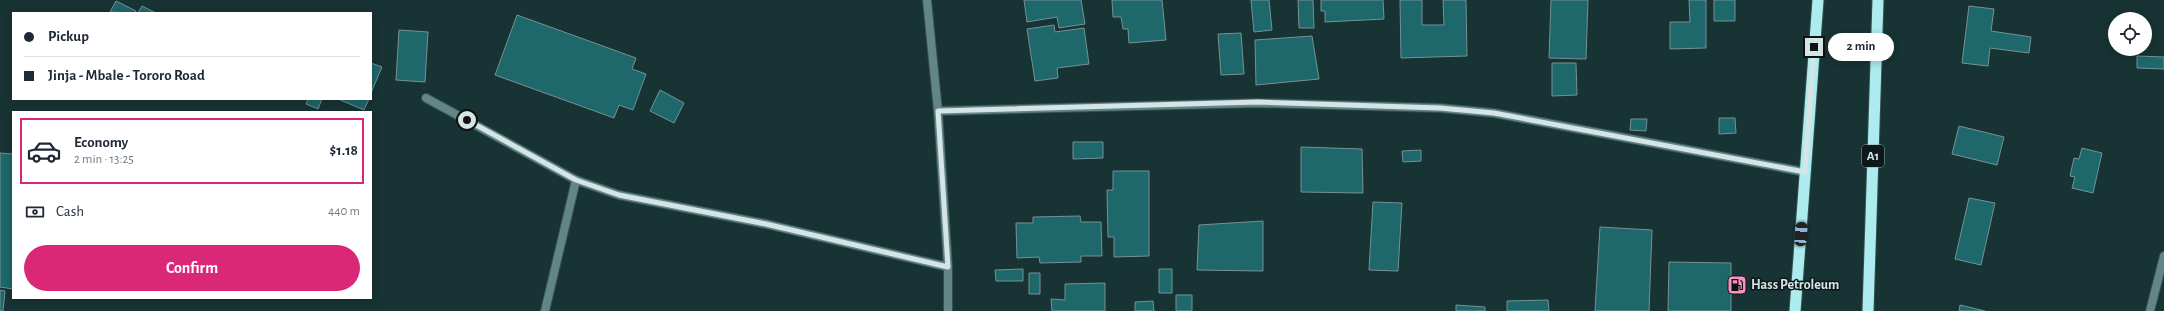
<!DOCTYPE html>
<html lang="en">
<head>
<meta charset="utf-8">
<style>
	body { margin:0; font-family:"Alegreya Sans",sans-serif; background:#f2f2f3; color:#1f2937; height:100vh; display:flex; flex-direction:column; font-size:15px; white-space:nowrap }
	* { box-sizing:border-box; margin:0 }
	p { font-size:13px; color:#747a83 }
	.icon { flex:none; width:22px; height:22px; fill:none; stroke:currentColor; stroke-width:2; stroke-linecap:round; stroke-linejoin:round }
	.map { position:relative; flex:1; overflow:hidden }
	.sheet { position:absolute; left:12px; top:111px; width:360px; height:188px; display:flex; flex-direction:column; background:#fff; border-radius:0px; box-shadow:0 2px 10px #0003 }
	.sheet>* { flex:none }
	.banner { position:absolute; left:12px; top:12px; width:360px; height:88px; border-radius:0px; box-shadow:0 2px 10px #0003; display:grid; align-content:center; height:88px; padding:0 12px; background:#fff }
	.controls { position:absolute; left:2108px; top:12px; display:grid; gap:8px }
	.controls a { display:grid; place-items:center; width:44px; height:44px; border-radius:50%; background:#fff; box-shadow:0 2px 10px #0003; font-size:20px }
	.end { position:absolute; width:18px; height:18px; margin:-9px; border:5px solid #d5e4e5; background:#111; box-shadow:0 0 0 2px #111 }
	.from { border-radius:50% }
	.bubble { position:absolute; height:28px; border-radius:14px; background:#fff; box-shadow:0 2px 10px #0003; font-size:13px; font-weight:700; line-height:28px; text-align:center }
	.car { position:absolute; width:12px; height:24px; margin:-12px -6px; border-radius:5px; box-shadow:0 0 3px 1px #0007; background:linear-gradient(#222 24%,#8ab4d8 0 40%,#222 0 76%,#8ab4d8 0 86%,#222 0) }
	.banner b { display:flex; align-items:center; gap:14px; height:38px; font-size:15px }
	.banner b+b { border-top:1px solid #e0e1e3 }
	.banner i { width:10px; height:10px; background:#1f2937 }
	ul { padding:7px 0 0; list-style:none }
	li { display:flex; align-items:center; gap:12px; height:66px; margin:0 8px 6px; padding:0 4px; border:2px solid transparent; border-radius:0px }
	li div { flex:1 }
	li b { display:block; font-size:15px }
	li em { font-style:normal; font-weight:700 }
	li.selected { border-color:#db2777 }
	li>.icon { width:36px; height:36px; stroke-width:1.5 }
	.pay { display:flex; align-items:center; gap:10px; height:44px; padding:0 12px; font-size:15px }
	.pay p { margin-inline-start:auto }
	.action { display:flex; gap:8px; margin-top:auto; padding:8px 12px }
	.action a { flex:1; height:46px; border-radius:24px; background:#db2777; color:#fff; font-size:16px; font-weight:700; line-height:46px; text-align:center }
	.map>svg:first-child { display:block }
</style>
</head>
<body>
<div class="map">
<svg width="2164" height="311" viewBox="0 0 2164 311">
	<rect width="100%" height="100%" fill="#183334"/>
	<!-- building -->
	<path fill="#1e676b" stroke="#759294" d="M 1024,0 L 1081,0 L 1085,24 L 1059,28 L 1057,17 L 1027,22 Z
		M 1112,0 L 1162,0 L 1166,40 L 1129,43 L 1128,29 L 1123,29 L 1121,17 L 1113,17 Z
		M 1251,0 L 1269,0 L 1272,30 L 1254,32 Z
		M 1298,0 L 1313,0 L 1314,28 L 1299,28 Z
		M 1321,0 L 1383,0 L 1384,19 L 1325,22 L 1325,11 L 1321,11 Z
		M 1400,0 L 1422,0 L 1422,25 L 1444,25 L 1443,0 L 1466,0 L 1467,56 L 1401,58 Z
		M 1551,0 L 1588,0 L 1586,59 L 1549,58 Z
		M 1689,0 L 1706,0 L 1706,48 L 1670,49 L 1670,22 L 1690,22 Z
		M 1714,0 L 1735,0 L 1735,21 L 1714,21 Z
		M 116,1 L 136,11 L 135,13 L 110,12 Z
		M 142,6 L 156,13 L 138,13 Z
		M 1969,6 L 1994,9 L 1991,31 L 2031,37 L 2029,53 L 1990,48 L 1988,66 L 1962,63 Z
		M 517,15 L 636,58 L 632,69 L 646,74 L 633,110 L 619,105 L 614,118 L 495,75 Z
		M 1054,25 L 1055,32 L 1084,28 L 1089,64 L 1057,68 L 1058,78 L 1035,81 L 1027,29 Z
		M 399,30 L 428,32 L 425,82 L 396,80 Z
		M 1241,33 L 1244,74 L 1221,75 L 1218,34 Z
		M 1312,36 L 1319,79 L 1256,85 L 1255,40 Z
		M 2137,56 L 2164,57 L 2164,69 L 2137,68 Z
		M 371,63 L 382,67 L 371,93 Z
		M 1552,63 L 1576,63 L 1577,95 L 1552,96 Z
		M 660,90 L 684,103 L 674,123 L 650,111 Z
		M 308,99 L 322,99 L 318,109 L 306,104 Z
		M 338,99 L 369,99 L 364,110 Z
		M 1719,118 L 1735,118 L 1736,133 L 1719,134 Z
		M 1631,119 L 1647,119 L 1646,131 L 1630,130 Z
		M 1959,126 L 2004,137 L 1997,165 L 1952,154 Z
		M 1073,142 L 1103,142 L 1103,158 L 1073,159 Z
		M 1301,147 L 1362,149 L 1363,193 L 1301,192 Z
		M 2082,148 L 2102,153 L 2093,193 L 2072,188 L 2075,177 L 2070,176 L 2074,158 L 2079,159 Z
		M 1421,150 L 1421,161 L 1403,162 L 1402,151 Z
		M 0,153 L 13,154 L 13,289 L 0,287 Z
		M 1113,171 L 1149,171 L 1149,256 L 1114,257 L 1114,237 L 1108,237 L 1107,190 L 1113,190 Z
		M 1969,198 L 1995,203 L 1981,265 L 1955,259 Z
		M 1373,202 L 1402,203 L 1398,271 L 1369,270 Z
		M 1080,216 L 1081,222 L 1101,222 L 1102,256 L 1081,256 L 1081,262 L 1040,263 L 1039,257 L 1017,258 L 1016,223 L 1033,223 L 1033,217 Z
		M 1263,221 L 1263,271 L 1197,270 L 1199,225 Z
		M 1600,227 L 1652,230 L 1649,311 L 1595,311 Z
		M 1669,262 L 1731,263 L 1731,311 L 1668,311 Z
		M 1023,269 L 1023,281 L 996,281 L 995,270 Z
		M 1159,269 L 1172,269 L 1172,293 L 1159,293 Z
		M 1029,273 L 1040,273 L 1040,294 L 1029,294 Z
		M 1105,283 L 1105,311 L 1052,311 L 1051,299 L 1065,300 L 1065,284 Z
		M 0,290 L 5,291 L 3,311 L 0,311 Z
		M 1176,295 L 1192,295 L 1192,311 L 1176,311 Z
		M 1548,300 L 1549,311 L 1507,311 L 1507,301 Z
		M 1153,301 L 1154,311 L 1135,311 L 1135,302 Z
		M 1456,305 L 1485,307 L 1485,311 L 1456,311 Z
		M 1960,305 L 1985,311 L 1959,311 Z"/>
	<g fill="none" stroke-linecap="round" stroke-linejoin="round">
		<!-- service casing -->
		<g stroke="#364f50" stroke-width="10">
			<path id="service" d="M 545,311 L 576,180"/>
		</g>
		<!-- minor casing -->
		<g stroke="#364f50" stroke-width="10">
			<path id="minor" d="M 927,0 L 938,111 L 948,267 L 948,311
				M 426,98 L 576,180 L 619,195 L 766,224 L 948,267
				M 938,111 L 1258,103 L 1440,108 L 1494,113 L 1805,172
				M 2150,311 L 2164,256"/>
		</g>
		<!-- trunk casing -->
		<g stroke="#364f50" stroke-width="13">
			<path id="trunk" d="M 1795,311 L 1818,0
				M 1868,311 L 1878,0"/>
		</g>
		<!-- service -->
		<use href="#service" stroke="#628587" stroke-width="8"/>
		<!-- minor -->
		<use href="#minor" stroke="#628587" stroke-width="8"/>
		<!-- trunk -->
		<use href="#trunk" stroke="#acebee" stroke-width="11"/>
	</g>
	<g fill="none" stroke-linecap="round" stroke-linejoin="round">
		<!-- route -->
		<path stroke="#d5e4e5" stroke-width="5" d="M 467,120 L 576,180 L 619,195 L 766,224 L 948,267 L 938,111 L 1258,102 L 1440,108 L 1494,113 L 1805,172 L 1814,47"/>
	</g>
	<!-- icons -->
	<defs>
		<g id="fuel-square" transform="scale(1)"><rect x="-9" y="-9" width="18" height="18" rx="4" fill="#fc8fc3" stroke="#0d1819"/><path d="M-5.5-6h7V0h2V4h1.3V-2.5L3-4.5l.8-.8L6-3V5H2.5V1h-1V6h-7ZM-4.2-4.7v3.2H.2V-4.7Z" fill="#111"/></g>
	</defs>
	<g fill-rule="evenodd">
		<use href="#fuel-square" x="1737" y="285"/>
	</g>
	<g text-anchor="middle" dominant-baseline="central" stroke-width="3" stroke-linejoin="round" paint-order="stroke">
		<!-- shield labels -->
		<rect fill="#0d1819" stroke="#99a7a8" stroke-width="1" x="1862" y="145" width="22" height="22" rx="3"/>
		<g font-size="13" font-weight="bold" fill="#d5e4e5">
			<text x="1873" y="156">A1</text>
		</g>
		<!-- poi labels -->
		<g font-size="14" font-weight="bold" fill="#d5e4e5" stroke="#0d1819" text-anchor="start">
			<text x="1751" y="285">Hass Petroleum</text>
		</g>
	</g>
</svg>
<div class="controls">
<a><svg class="icon" aria-label="locate" viewBox="0 0 24 24"><circle cx="12" cy="12" r="6"/><path d="M12 2v4M12 18v4M2 12h4M18 12h4"/></svg></a>
</div>
<i class="end from" style="left:467px;top:120px"></i>
<i class="end" style="left:1814px;top:47px"></i>
<div class="bubble" style="left:1828px;top:33px;width:66px">2 min</div>
<i class="car" style="left:1801px;top:234px;rotate:4deg"></i>
<div class="banner">
<b><i class="from"></i>Pickup</b>
<b><i></i>Jinja - Mbale - Tororo Road</b>
</div>
<section class="sheet">
<ul>
<li class="selected"><svg class="icon" aria-label="car" viewBox="0 0 24 24"><path d="M5 17H2v-5l4-1 3-4h7l3 4 3 1v5h-3M9 17h6M6 11h13"/><circle cx="7" cy="17" r="2"/><circle cx="17" cy="17" r="2"/></svg><div><b>Economy</b><p>2 min · 13:25</p></div><em>$1.18</em></li>
</ul>
<div class="pay"><svg class="icon" aria-label="cash" viewBox="0 0 24 24"><path d="M3 7h18v10H3z"/><circle cx="12" cy="12" r="2"/></svg>Cash<p>440 m</p></div>
<div class="action"><a>Confirm</a></div>
</section>
</div>
</body>
</html>
